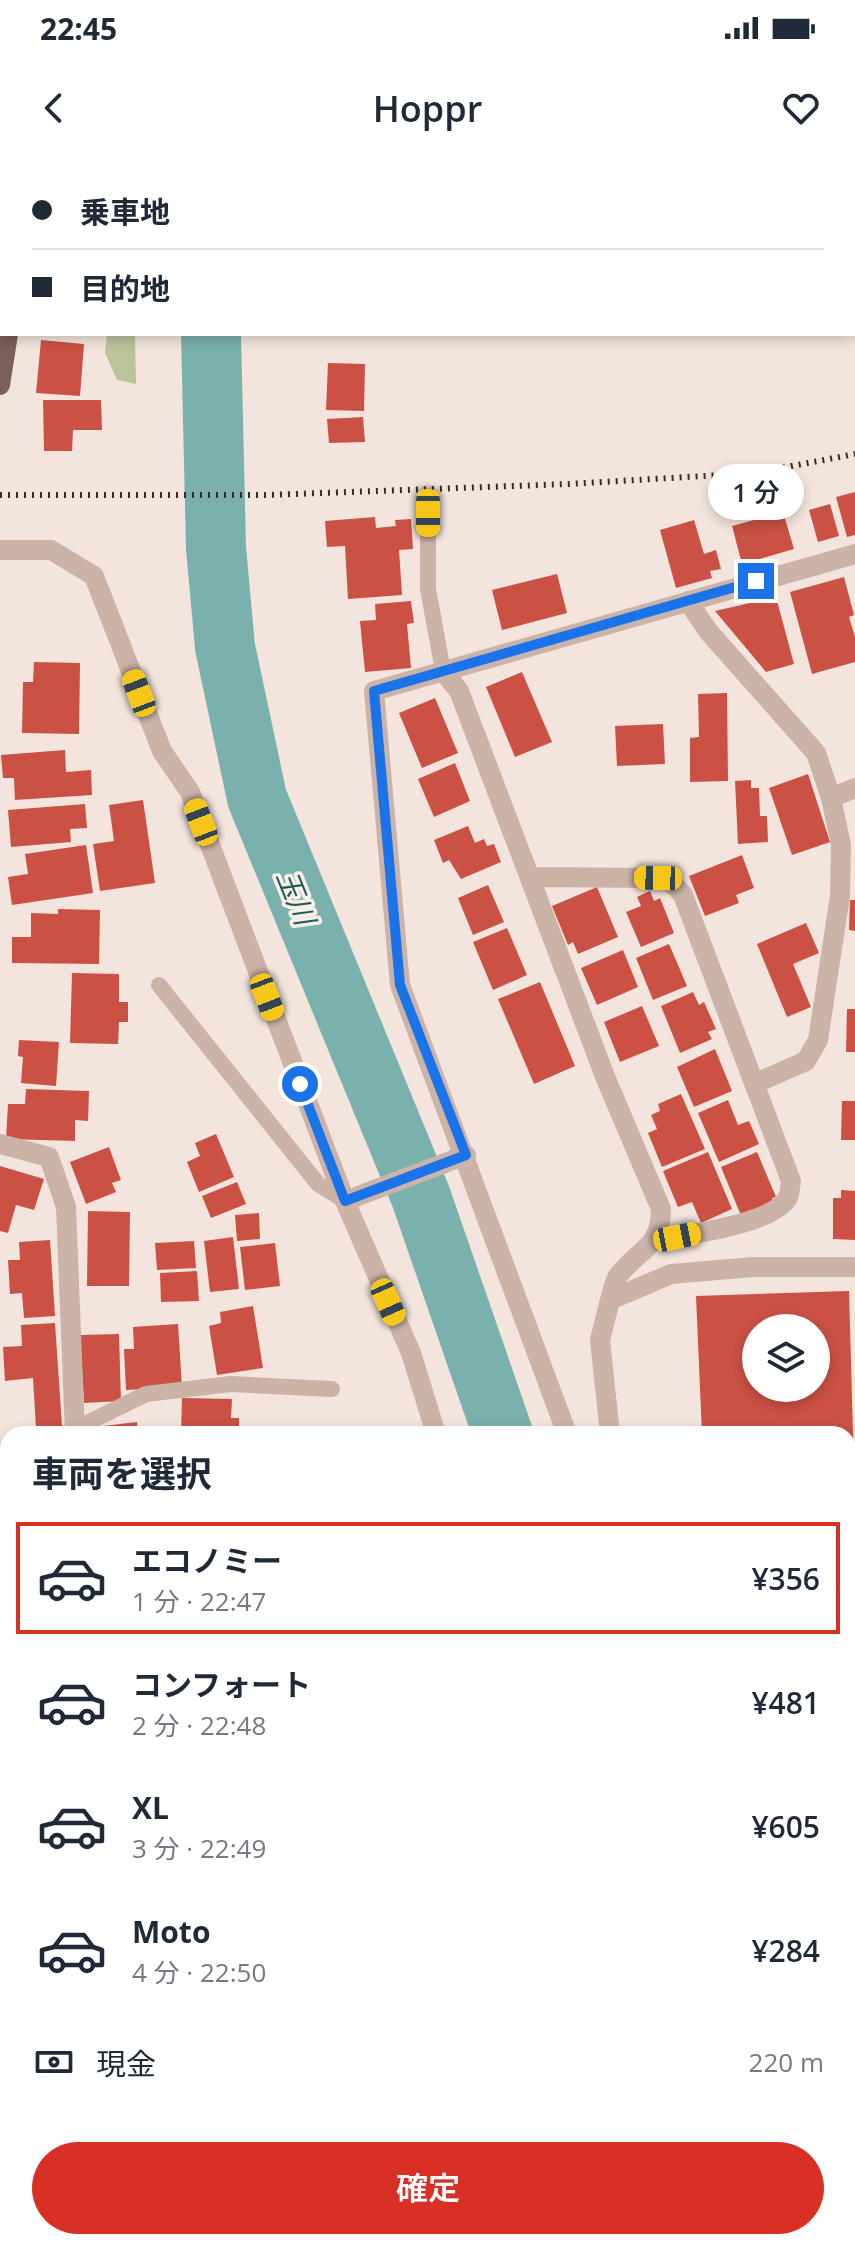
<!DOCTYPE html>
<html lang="ja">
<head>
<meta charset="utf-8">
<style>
	body { margin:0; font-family:"Open Sans","Noto Sans JP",sans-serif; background:#f6f6f7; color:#1f2937; height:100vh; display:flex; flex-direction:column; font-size:30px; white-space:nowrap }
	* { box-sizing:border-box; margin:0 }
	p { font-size:26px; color:#747a83 }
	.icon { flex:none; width:44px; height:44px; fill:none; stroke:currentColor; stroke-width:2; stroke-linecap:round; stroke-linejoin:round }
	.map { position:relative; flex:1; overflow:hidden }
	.details { position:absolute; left:0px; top:1266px; width:856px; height:824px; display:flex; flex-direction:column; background:#fff; border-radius:24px 24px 0 0; box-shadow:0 4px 12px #0003 }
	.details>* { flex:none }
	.guide { position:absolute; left:0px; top:0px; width:856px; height:176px; box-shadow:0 4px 12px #0003; display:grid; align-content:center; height:176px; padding:0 32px; background:#fff }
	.controls { position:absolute; left:742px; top:1154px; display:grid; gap:16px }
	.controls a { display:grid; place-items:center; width:88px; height:88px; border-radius:50%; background:#fff; box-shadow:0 4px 12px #0003; font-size:40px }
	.end { position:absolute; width:36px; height:36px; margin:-18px; border:10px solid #1a73e8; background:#fff; box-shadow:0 0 0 4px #fff }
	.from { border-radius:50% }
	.bubble { position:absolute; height:56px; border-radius:28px; background:#fff; box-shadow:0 4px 12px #0003; font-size:26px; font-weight:600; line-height:56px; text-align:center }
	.car { position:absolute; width:24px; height:48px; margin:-24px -12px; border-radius:10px; box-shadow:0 0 6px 2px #0007; background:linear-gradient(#f5c518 24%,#345 0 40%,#f5c518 0 76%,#345 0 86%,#f5c518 0) }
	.guide b { display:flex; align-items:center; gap:28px; height:76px; font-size:30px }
	.guide b+b { border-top:2px solid #e0e1e3 }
	.guide i { width:20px; height:20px; background:#1f2937 }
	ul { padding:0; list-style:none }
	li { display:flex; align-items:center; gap:24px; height:112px; margin:0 16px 12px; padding:0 16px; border:4px solid transparent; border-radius:0px }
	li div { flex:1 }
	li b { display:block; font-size:30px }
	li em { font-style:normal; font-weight:600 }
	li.selected { border-color:#d93025 }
	li>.icon { width:72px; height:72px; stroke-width:1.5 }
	h2 { padding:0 32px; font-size:36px; line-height:96px }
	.pay { display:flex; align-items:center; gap:20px; height:88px; padding:0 32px; font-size:30px }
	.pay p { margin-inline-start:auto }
	.primary-button { display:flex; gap:16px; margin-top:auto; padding:16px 32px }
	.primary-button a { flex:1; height:92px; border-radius:48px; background:#d93025; color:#fff; font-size:32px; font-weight:600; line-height:92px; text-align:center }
	.status { display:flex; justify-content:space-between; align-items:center; height:56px; padding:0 40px; background:#fff; direction:ltr }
	.status svg { height:22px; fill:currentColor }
	header { display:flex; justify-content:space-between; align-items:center; height:104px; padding:0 32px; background:#fff; font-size:36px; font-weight:600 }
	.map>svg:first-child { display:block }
</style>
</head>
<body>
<div class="status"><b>22:45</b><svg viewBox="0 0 49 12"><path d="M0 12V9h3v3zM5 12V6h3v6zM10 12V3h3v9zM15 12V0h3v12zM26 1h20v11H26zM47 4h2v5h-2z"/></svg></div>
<header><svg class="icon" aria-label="back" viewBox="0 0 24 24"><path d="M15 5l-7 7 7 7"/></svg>Hoppr<svg class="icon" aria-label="heart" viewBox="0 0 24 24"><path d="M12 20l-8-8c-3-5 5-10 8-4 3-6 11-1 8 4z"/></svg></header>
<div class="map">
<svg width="855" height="2090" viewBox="0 0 855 2090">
	<rect width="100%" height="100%" fill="#f3e5dd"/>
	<!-- green -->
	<path fill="#bbc39c" d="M 107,174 L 135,174 L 136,224 L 117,220 L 105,193 Z"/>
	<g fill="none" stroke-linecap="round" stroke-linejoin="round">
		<!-- river -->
		<path stroke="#7ab1ac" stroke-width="60" d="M 203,0 L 203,2
			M 211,174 L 216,388 L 225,487 L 257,638 L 421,1037 L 503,1274
			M 683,2082 L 684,2090"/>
	</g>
	<!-- building -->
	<path fill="#ca5144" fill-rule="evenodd" d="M 41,180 L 84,184 L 80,236 L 36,233 Z
		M 328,203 L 365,204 L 364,251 L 326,250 Z
		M 43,240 L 101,240 L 102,270 L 73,270 L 72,291 L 44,291 Z
		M 363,257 L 365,282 L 329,283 L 327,259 Z
		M 855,332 L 855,375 L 847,377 L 836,337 Z
		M 830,344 L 839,376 L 818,382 L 809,350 Z
		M 783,352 L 794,389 L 742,404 L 732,366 Z
		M 375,357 L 376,368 L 396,366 L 395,360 L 411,359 L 413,389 L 399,390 L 402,435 L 348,439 L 345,386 L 327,387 L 325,361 Z
		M 694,360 L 704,394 L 716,390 L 721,409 L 710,411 L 712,418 L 676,428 L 660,370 Z
		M 557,414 L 567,453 L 502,470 L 492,430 Z
		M 844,417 L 854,455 L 849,457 L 855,477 L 855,502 L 812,514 L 790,432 Z
		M 776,437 L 794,504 L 766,512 L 715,451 Z
		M 411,441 L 414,463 L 407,464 L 411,508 L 365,512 L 360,461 L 376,460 L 375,444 Z
		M 34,502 L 80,503 L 79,574 L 22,573 L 23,522 L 33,522 Z
		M 522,512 L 552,582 L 515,597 L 486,527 Z
		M 727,533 L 728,621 L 690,622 L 690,578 L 699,577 L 698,534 Z
		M 435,538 L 458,593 L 422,608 L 399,553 Z
		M 663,564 L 665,604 L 617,606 L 615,566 Z
		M 65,590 L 66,612 L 91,610 L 92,635 L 15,640 L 14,618 L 3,618 L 1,595 Z
		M 455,603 L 470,641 L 434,657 L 418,619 Z
		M 808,614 L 830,682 L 792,695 L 769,628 Z
		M 751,620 L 751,628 L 759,628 L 760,656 L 767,656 L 768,682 L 738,684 L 735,621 Z
		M 143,640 L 155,723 L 100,731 L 93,684 L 114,681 L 109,645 Z
		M 85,644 L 87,668 L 70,669 L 71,682 L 11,687 L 8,650 Z
		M 468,666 L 475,683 L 484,679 L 487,686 L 494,684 L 501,702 L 461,719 L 449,700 L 443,703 L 434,680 Z
		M 86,685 L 93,733 L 12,745 L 8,717 L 28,714 L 25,694 Z
		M 742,695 L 754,728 L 736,735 L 739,743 L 705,756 L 689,716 Z
		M 488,725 L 504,762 L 473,775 L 458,738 Z
		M 597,727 L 618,777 L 578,794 L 573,782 L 568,785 L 552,746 Z
		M 650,731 L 654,741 L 660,738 L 674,773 L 641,787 L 626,752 L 641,746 L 637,737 Z
		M 850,740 L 855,740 L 855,771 L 849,770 Z
		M 58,749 L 100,750 L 99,804 L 12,803 L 12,777 L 31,777 L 31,753 L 58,754 Z
		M 806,763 L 819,793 L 793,804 L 811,847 L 787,857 L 757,784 Z
		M 507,768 L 527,815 L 493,830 L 473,782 Z
		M 669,784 L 687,826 L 653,840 L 636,798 Z
		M 623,790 L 638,827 L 597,845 L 581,808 Z
		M 72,813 L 119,814 L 119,842 L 128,842 L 128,862 L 119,862 L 118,884 L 70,883 Z
		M 540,822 L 575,906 L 534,924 L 498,839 Z
		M 693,832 L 699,845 L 704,842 L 716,869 L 708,872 L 712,879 L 680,893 L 661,846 Z
		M 642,846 L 659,886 L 620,902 L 604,862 Z
		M 847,849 L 855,849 L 855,892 L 846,892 Z
		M 19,880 L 59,882 L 56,926 L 21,923 L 23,897 L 18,896 Z
		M 715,889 L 732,931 L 694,947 L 677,907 Z
		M 26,929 L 89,931 L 88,961 L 75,960 L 75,981 L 6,979 L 8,944 L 25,944 Z
		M 681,934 L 705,989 L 662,1007 L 648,973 L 657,969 L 651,955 L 660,951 L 658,944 Z
		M 728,940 L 738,965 L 749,961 L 759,984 L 719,1002 L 698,953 Z
		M 842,941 L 855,941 L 855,980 L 841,980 Z
		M 216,974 L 234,1017 L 199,1032 L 187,1002 L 200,996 L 195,983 Z
		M 109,987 L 121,1020 L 112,1023 L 116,1032 L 86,1044 L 70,1002 Z
		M 708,992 L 732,1049 L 701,1063 L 692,1042 L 678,1047 L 663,1011 Z
		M 757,992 L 776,1037 L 772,1038 L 774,1045 L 742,1058 L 721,1007 Z
		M 0,1006 L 44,1019 L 34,1050 L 16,1045 L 8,1073 L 0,1071 Z
		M 237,1022 L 246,1044 L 211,1058 L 202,1036 Z
		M 841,1030 L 855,1031 L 855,1080 L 833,1079 L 833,1038 L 841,1038 Z
		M 88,1051 L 130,1052 L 129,1126 L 87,1126 Z
		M 259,1053 L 260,1079 L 237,1081 L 235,1055 Z
		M 233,1077 L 239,1129 L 210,1132 L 204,1081 Z
		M 50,1080 L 55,1156 L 24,1158 L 22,1133 L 10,1134 L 8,1100 L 20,1100 L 19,1082 Z
		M 194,1081 L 196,1108 L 157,1110 L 155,1083 Z
		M 275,1083 L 280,1126 L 245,1130 L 240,1087 Z
		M 197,1111 L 199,1141 L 161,1142 L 160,1113 Z
		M 849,1131 L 855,1345 L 848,1345 L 848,1274 L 702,1274 L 696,1136 ZM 756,1168 L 816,1168 L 816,1228 L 756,1228 Z
		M 253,1146 L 263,1208 L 217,1215 L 209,1166 L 221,1163 L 220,1152 Z
		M 55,1163 L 62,1266 L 36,1268 L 33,1218 L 5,1221 L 3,1187 L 22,1186 L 21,1165 Z
		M 178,1164 L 182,1227 L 126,1230 L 124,1189 L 134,1189 L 133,1167 Z
		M 119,1174 L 121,1241 L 84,1243 L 80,1175 Z
		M 182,1238 L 232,1239 L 231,1258 L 239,1258 L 239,1274 L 181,1274 Z
		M 137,1262 L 138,1274 L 87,1274 L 86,1268 Z
		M 4,1316 L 8,1316 L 8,1360 L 3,1360 Z
		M 0,1365 L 8,1365 L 8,1395 L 0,1395 Z
		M 0,1400 L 8,1403 L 8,1434 L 0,1430 Z
		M 2,1524 L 8,1527 L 8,1578 L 0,1575 Z
		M 848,1600 L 855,1600 L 855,1620 L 848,1620 Z
		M 0,1653 L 8,1657 L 8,1715 L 0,1711 Z
		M 0,1870 L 7,1872 L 4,1882 L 8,1883 L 8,1910 L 1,1934 Z
		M 0,1968 L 8,1971 L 8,2011 L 0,2008 Z
		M 0,2032 L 8,2033 L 8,2082 L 34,2082 L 32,2090 L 0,2090 Z
		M 855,2079 L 855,2090 L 802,2090 L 802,2086 Z
		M 87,2082 L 115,2082 L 113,2089 Z
		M 306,2082 L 380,2082 L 377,2090 L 303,2090 Z"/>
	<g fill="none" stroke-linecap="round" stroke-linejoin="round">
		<!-- lane -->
		<path stroke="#ccb3a8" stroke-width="16" d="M 401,0 L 401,2
			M 428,353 L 428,429 L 443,511
			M 159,825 L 318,1024 L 345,1041
			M 67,1273 L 146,1234 L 231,1224 L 332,1229
			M 0,1302 L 8,1300
			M 848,1986 L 855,1984"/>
		<!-- street -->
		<path stroke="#ccb3a8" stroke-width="20" d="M 16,0 L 17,2
			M 268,0 L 268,2
			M 0,390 L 51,390 L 94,416 L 162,591 L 190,632 L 345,1041 L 411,1193 L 436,1274
			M 688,441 L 708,471 L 816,593 L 831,638 L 855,628
			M 443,511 L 459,531 L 606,919 L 661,1049 C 661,1089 639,1088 618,1116 C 614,1122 612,1132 610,1140
			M 531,717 L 658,718 L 673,724 L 683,735 L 791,1021 C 790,1027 790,1034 787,1039 C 770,1065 684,1075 655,1081
			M 756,923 L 806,901 L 818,880 L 840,736 L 841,685 L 831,638
			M 0,984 L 49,997 L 66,1047 L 75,1274
			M 345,1041 L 466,995
			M 567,1274 L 400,825 L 374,531 L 855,394
			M 610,1274 L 600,1180 L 610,1140 L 671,1114 L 753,1107 L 855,1107
			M 0,1731 L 8,1735
			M 599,2082 L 600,2090
			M 757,2082 L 758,2090
			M 785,2082 L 785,2090
			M 233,2090 L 234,2082
			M 624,2090 L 625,2082"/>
		<!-- primary -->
		<path stroke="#7b5f59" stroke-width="20" d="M 60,2 L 60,0
			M 0,225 L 8,174"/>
		<!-- rail -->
		<path stroke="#382b28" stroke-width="6" stroke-dasharray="2 6" stroke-linecap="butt" d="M 0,335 L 267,335 L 568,324 L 755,313 L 855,294"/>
	</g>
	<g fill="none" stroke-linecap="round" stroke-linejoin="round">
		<!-- route -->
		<path stroke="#1a73e8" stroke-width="10" d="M 300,924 L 345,1041 L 466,995 L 400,825 L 374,531 L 756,421"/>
	</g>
	<g text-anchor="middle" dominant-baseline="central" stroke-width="7" stroke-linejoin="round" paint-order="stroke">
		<!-- water labels -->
		<g font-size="28" font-style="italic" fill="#1c5c57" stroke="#faf0e9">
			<text transform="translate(297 737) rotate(68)">玉川</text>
		</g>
	</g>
</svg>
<div class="controls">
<a><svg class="icon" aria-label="layers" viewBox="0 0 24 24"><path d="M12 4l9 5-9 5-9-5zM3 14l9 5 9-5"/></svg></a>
</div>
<i class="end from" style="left:300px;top:924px"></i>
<i class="end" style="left:756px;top:421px"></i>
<div class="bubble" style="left:708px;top:304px;width:96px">1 分</div>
<i class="car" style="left:428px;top:353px;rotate:180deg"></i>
<i class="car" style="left:139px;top:533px;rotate:339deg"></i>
<i class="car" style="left:201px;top:662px;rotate:339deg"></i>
<i class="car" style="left:658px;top:718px;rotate:271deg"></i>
<i class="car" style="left:267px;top:837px;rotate:159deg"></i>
<i class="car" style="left:677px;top:1077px;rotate:79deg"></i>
<i class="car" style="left:388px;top:1142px;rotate:156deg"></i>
<div class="guide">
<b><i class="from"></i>乗車地</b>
<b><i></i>目的地</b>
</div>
<section class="details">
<h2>車両を選択</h2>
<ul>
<li class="selected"><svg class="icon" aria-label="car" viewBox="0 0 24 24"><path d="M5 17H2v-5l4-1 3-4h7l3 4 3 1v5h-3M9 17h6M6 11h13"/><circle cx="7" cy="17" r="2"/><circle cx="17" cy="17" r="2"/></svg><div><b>エコノミー</b><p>1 分 · 22:47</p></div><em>¥356</em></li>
<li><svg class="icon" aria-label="car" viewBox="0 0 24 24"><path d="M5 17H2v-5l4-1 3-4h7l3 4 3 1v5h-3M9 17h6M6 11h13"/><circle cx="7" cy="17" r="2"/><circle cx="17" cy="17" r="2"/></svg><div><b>コンフォート</b><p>2 分 · 22:48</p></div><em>¥481</em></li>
<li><svg class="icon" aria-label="car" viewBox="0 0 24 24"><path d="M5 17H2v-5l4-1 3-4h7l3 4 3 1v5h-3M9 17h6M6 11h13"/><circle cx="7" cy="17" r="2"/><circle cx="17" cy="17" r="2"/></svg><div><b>XL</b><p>3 分 · 22:49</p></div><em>¥605</em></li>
<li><svg class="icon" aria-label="car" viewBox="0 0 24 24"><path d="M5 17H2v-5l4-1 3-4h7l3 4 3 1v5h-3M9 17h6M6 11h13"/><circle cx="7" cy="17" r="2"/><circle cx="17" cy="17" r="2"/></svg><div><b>Moto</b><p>4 分 · 22:50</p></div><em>¥284</em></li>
</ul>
<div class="pay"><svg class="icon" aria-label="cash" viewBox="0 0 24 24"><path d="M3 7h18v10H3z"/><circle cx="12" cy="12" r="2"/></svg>現金<p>220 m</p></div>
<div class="primary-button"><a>確定</a></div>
</section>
</div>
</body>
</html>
